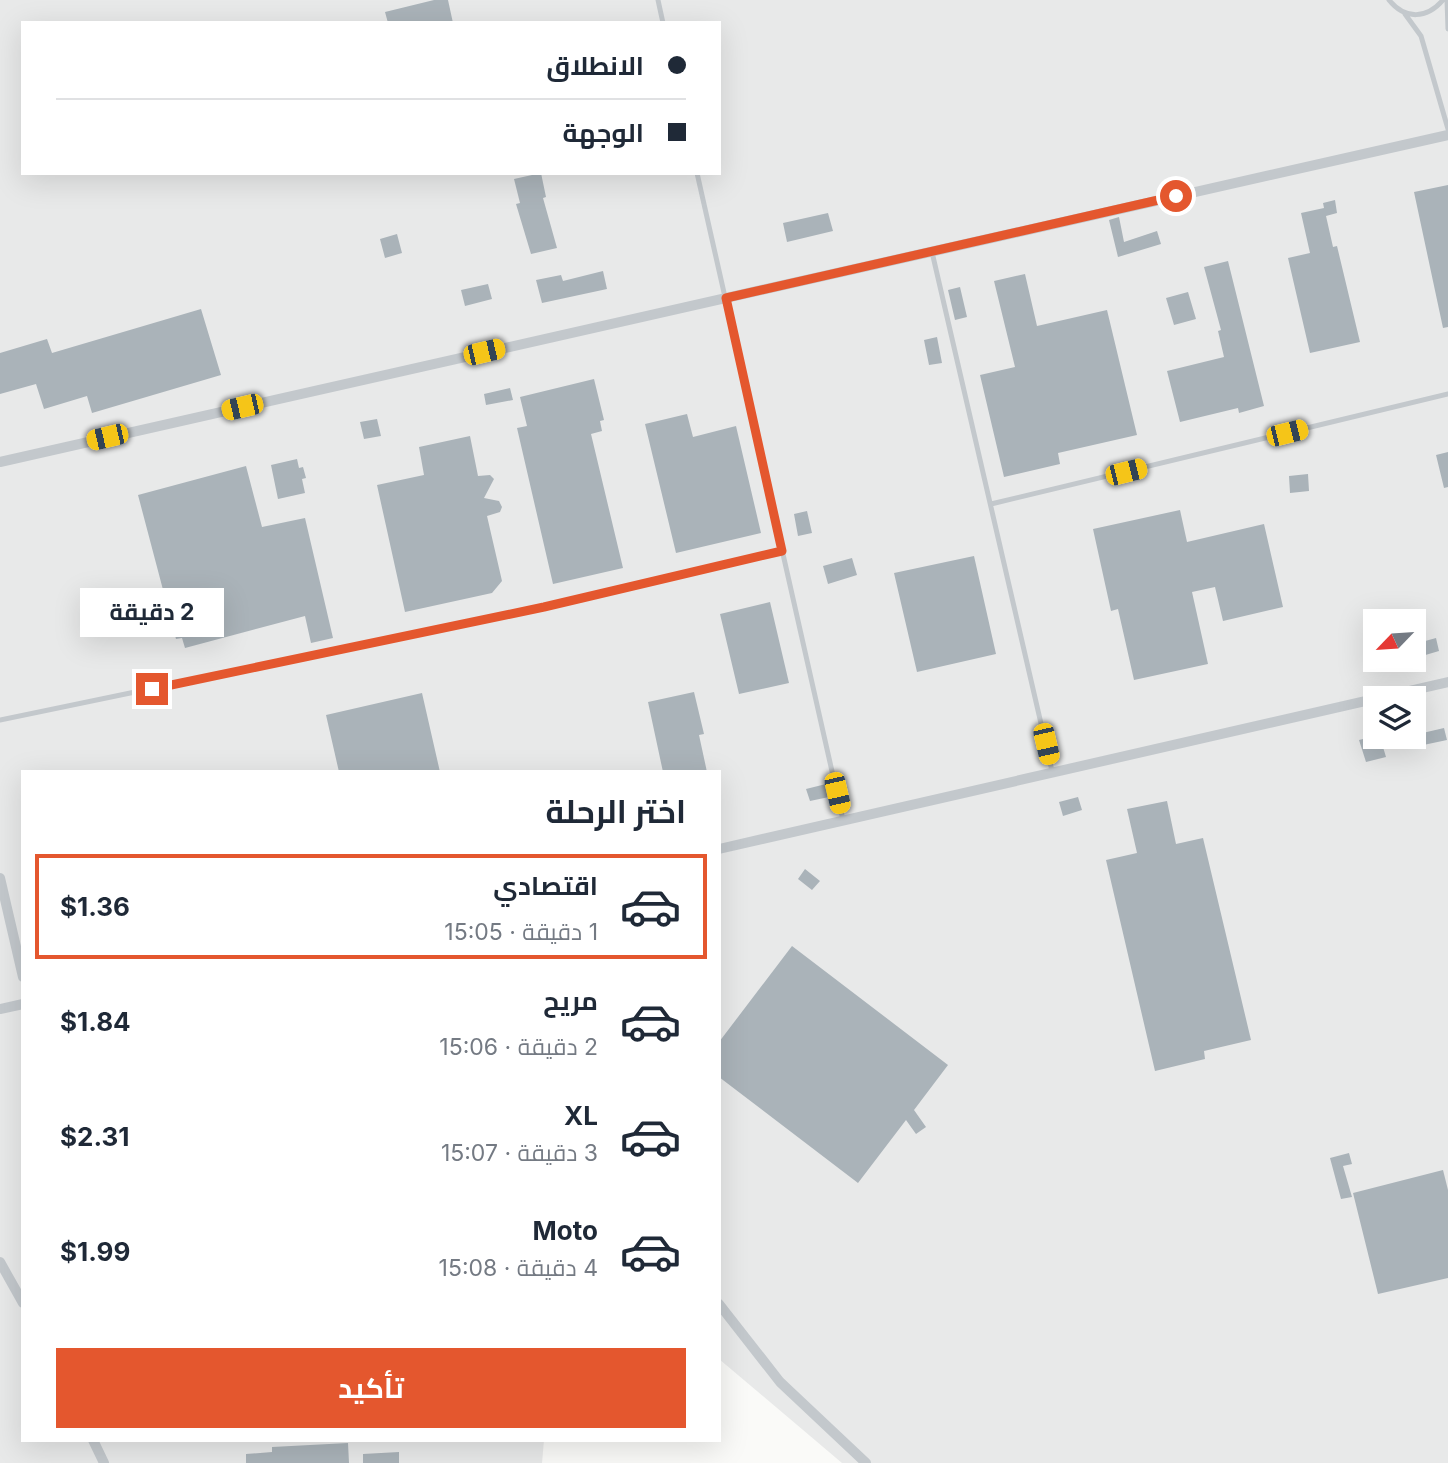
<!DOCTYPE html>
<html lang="ar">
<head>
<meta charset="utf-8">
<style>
	body { margin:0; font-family:Inter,Cairo,sans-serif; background:#f2f2f3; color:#1f2937; direction:rtl; height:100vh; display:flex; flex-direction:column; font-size:26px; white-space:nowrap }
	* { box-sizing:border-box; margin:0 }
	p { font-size:23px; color:#747a83 }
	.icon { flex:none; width:38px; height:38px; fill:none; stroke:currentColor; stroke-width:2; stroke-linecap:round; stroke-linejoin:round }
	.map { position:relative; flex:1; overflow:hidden; direction:ltr }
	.side { position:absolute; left:21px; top:770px; width:700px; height:672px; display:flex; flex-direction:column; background:#fff; border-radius:0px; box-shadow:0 7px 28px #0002; direction:rtl }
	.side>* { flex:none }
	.guide { position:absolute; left:21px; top:21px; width:700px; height:154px; border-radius:0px; box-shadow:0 7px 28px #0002; direction:rtl; display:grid; align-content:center; height:154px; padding:0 35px; background:#fff }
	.needle { width:46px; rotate:245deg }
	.tools { position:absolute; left:1363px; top:609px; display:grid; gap:14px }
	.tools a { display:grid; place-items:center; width:63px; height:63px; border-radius:0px; background:#fff; box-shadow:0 7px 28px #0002; font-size:35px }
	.end { position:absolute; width:32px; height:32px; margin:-16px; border:9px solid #e4572e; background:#fff; box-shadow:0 0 0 4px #fff }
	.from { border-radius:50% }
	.bubble { position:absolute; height:49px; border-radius:0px; background:#fff; box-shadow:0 7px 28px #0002; font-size:23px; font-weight:700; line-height:49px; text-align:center; direction:rtl }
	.car { position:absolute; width:21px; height:42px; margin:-21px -10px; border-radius:9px; box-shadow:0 0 5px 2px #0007; background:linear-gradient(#f5c518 24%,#345 0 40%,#f5c518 0 76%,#345 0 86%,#f5c518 0) }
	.guide b { display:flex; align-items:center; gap:24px; height:66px; font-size:26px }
	.guide b+b { border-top:2px solid #e0e1e3 }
	.guide i { width:18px; height:18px; background:#1f2937 }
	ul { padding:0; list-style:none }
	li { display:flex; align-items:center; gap:21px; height:105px; margin:0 14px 10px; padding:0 21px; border:4px solid transparent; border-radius:0px }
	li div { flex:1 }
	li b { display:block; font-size:26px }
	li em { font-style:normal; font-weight:700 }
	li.current { border-color:#e4572e }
	li>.icon { width:63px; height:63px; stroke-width:1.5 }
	h2 { padding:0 35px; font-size:32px; line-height:84px }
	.action { display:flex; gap:14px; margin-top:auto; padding:14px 35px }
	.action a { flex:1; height:80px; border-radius:0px; background:#e4572e; color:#fff; font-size:28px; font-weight:700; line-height:80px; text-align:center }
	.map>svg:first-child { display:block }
</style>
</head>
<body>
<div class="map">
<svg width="1448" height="1463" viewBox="0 0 1448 1463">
	<rect width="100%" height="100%" fill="#fafaf8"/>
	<!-- built -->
	<path fill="#e8e9e9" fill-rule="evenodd" d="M 0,0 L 1448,0 L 1448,1463 L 842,1463 L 719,1359 L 719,772 L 23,772 L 23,1440 L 544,1440 L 542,1463 L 0,1463 ZM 23,23 L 719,23 L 719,173 L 23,173 ZM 1376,621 L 1414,621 L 1414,660 L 1376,660 ZM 1376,698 L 1414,698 L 1414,737 L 1376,737 Z"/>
	<!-- building -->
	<path fill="#aab3b9" d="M 434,0 L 448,0 L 453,23 L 388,23 L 385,12 Z
		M 541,173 L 546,197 L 543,198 L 557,248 L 531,254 L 516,204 L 520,203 L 514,179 Z
		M 1448,185 L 1448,327 L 1443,328 L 1414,192 Z
		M 1335,200 L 1337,213 L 1326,216 L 1333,247 L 1337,246 L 1360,342 L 1310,353 L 1288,258 L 1310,253 L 1301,213 L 1324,208 L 1323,203 Z
		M 828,213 L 833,231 L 787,242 L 783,223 Z
		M 1119,217 L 1124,242 L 1157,231 L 1161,244 L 1118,257 L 1109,220 Z
		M 397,234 L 402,253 L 385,258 L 380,239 Z
		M 1228,261 L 1264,406 L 1239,413 L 1238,408 L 1180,422 L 1167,371 L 1224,357 L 1218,331 L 1221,330 L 1204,267 Z
		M 603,271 L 607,289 L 542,303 L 536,280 L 561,275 L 563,281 Z
		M 1025,274 L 1037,326 L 1107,310 L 1137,435 L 1058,453 L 1060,464 L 1004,477 L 980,375 L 1015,367 L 994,281 Z
		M 488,284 L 492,299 L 465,306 L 461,290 Z
		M 960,287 L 967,317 L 955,320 L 948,290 Z
		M 1188,292 L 1196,319 L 1174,325 L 1166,298 Z
		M 201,309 L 221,375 L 92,413 L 87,396 L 44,409 L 36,384 L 0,394 L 0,353 L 47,339 L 52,353 Z
		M 937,337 L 942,363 L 929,365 L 924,340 Z
		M 594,379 L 604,420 L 600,421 L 602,431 L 591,434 L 623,568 L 553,584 L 517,428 L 527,426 L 520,397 Z
		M 510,388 L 513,400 L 486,405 L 484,394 Z
		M 687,414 L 693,437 L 736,426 L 761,533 L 676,553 L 645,424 Z
		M 377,419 L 381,436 L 364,439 L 360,422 Z
		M 470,436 L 478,476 L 490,475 L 494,479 L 484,498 L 499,501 L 502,507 L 500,512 L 487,516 L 502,581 L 492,593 L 405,612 L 377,485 L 424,475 L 419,447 Z
		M 1448,452 L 1448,487 L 1444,488 L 1436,455 Z
		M 297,459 L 299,468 L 303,467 L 306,478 L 302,479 L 305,493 L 278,499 L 271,465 Z
		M 246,466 L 262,527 L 305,518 L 333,638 L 311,643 L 305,616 L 185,648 L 182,638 L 176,639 L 138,495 Z
		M 1308,474 L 1309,491 L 1290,493 L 1289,476 Z
		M 1180,510 L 1187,542 L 1264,524 L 1283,607 L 1223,621 L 1215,587 L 1192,592 L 1208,664 L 1134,680 L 1118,609 L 1111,611 L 1093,529 Z
		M 807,511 L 812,533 L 798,536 L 794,514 Z
		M 974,556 L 996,654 L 917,672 L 894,573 Z
		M 852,558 L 857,575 L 828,584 L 823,566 Z
		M 770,602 L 789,683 L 739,694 L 720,614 Z
		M 1436,638 L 1439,651 L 1422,656 L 1418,643 Z
		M 694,692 L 704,734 L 699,735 L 707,772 L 663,772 L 648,702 Z
		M 422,693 L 440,772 L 339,772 L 326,715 Z
		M 1444,728 L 1447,740 L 1414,747 L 1414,735 Z
		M 1371,737 L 1380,737 L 1386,757 L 1366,762 L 1359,740 Z
		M 826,784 L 829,797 L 810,801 L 806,789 Z
		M 1078,797 L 1082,810 L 1063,816 L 1059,802 Z
		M 1167,801 L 1176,844 L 1203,838 L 1251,1040 L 1204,1051 L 1205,1059 L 1155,1071 L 1106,860 L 1137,853 L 1127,809 Z
		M 805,869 L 820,881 L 812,890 L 798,879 Z
		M 792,946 L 948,1065 L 914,1110 L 926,1127 L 916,1134 L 906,1120 L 858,1183 L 719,1077 L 719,1042 Z
		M 1349,1153 L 1352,1164 L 1343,1166 L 1352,1197 L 1341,1199 L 1330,1158 Z
		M 1443,1170 L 1448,1190 L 1448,1278 L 1378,1294 L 1353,1193 Z
		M 348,1443 L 349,1463 L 246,1463 L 246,1454 L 272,1452 L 272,1447 Z
		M 399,1452 L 399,1463 L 363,1463 L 363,1454 Z"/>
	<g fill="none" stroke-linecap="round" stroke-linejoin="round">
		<!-- service -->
		<path stroke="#c3c8cc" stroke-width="5" d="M 658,0 L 663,23
			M 1389,0 C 1405,20 1427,19 1443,0
			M 1447,0 L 1448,29
			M 1405,14 L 1421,36 L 1448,129
			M 697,173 L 843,820
			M 932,252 L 1052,771
			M 991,504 L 1448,394
			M 0,720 L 544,607 L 782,551"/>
		<!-- minor -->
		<path stroke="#c3c8cc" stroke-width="10" d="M 0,462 L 1448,135
			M 719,849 L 1448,682
			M 0,878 L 23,977
			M 0,1009 L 23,1004
			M 0,1262 L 23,1303
			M 719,1304 L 780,1382 L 866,1463
			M 93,1440 L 104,1463"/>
	</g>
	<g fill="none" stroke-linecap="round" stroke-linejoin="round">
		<!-- route -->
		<path stroke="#e4572e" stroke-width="9" d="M 152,689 L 544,607 L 782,551 L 726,298 L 1176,196"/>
	</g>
</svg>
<div class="tools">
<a><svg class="needle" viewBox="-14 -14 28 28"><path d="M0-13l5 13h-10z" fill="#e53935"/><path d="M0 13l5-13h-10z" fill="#747a83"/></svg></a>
<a><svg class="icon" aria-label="layers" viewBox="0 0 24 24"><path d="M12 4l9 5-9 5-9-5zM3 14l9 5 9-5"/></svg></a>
</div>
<i class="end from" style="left:1176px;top:196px"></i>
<i class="end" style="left:152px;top:689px"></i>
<div class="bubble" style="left:80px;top:588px;width:144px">2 دقيقة</div>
<i class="car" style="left:484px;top:352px;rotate:77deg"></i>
<i class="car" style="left:242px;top:407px;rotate:257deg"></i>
<i class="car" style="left:1287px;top:433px;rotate:76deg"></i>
<i class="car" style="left:107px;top:437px;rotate:257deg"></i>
<i class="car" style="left:1126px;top:472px;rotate:76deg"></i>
<i class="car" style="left:1046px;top:744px;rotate:167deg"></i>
<i class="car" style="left:837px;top:793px;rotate:167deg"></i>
<div class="guide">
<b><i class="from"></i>الانطلاق</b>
<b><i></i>الوجهة</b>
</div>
<section class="side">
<h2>اختر الرحلة</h2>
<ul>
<li class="current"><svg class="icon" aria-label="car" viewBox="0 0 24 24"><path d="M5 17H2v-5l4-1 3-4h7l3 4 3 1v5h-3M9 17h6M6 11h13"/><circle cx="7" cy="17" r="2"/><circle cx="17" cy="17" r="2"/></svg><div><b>اقتصادي</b><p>1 دقيقة · 15:05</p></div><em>$1.36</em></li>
<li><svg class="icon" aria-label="car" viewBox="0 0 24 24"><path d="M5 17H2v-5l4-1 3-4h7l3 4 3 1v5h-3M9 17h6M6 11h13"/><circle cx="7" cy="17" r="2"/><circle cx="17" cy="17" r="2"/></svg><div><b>مريح</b><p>2 دقيقة · 15:06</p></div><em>$1.84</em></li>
<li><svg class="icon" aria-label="car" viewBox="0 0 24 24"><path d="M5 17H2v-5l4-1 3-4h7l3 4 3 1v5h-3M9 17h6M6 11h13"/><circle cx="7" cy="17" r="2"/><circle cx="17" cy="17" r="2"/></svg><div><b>XL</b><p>3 دقيقة · 15:07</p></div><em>$2.31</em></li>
<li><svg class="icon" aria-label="car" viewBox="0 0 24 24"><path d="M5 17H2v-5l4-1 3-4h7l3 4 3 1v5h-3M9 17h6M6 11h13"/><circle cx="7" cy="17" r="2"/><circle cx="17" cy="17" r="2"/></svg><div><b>Moto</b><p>4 دقيقة · 15:08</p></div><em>$1.99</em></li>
</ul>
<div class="action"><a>تأكيد</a></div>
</section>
</div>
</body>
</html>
